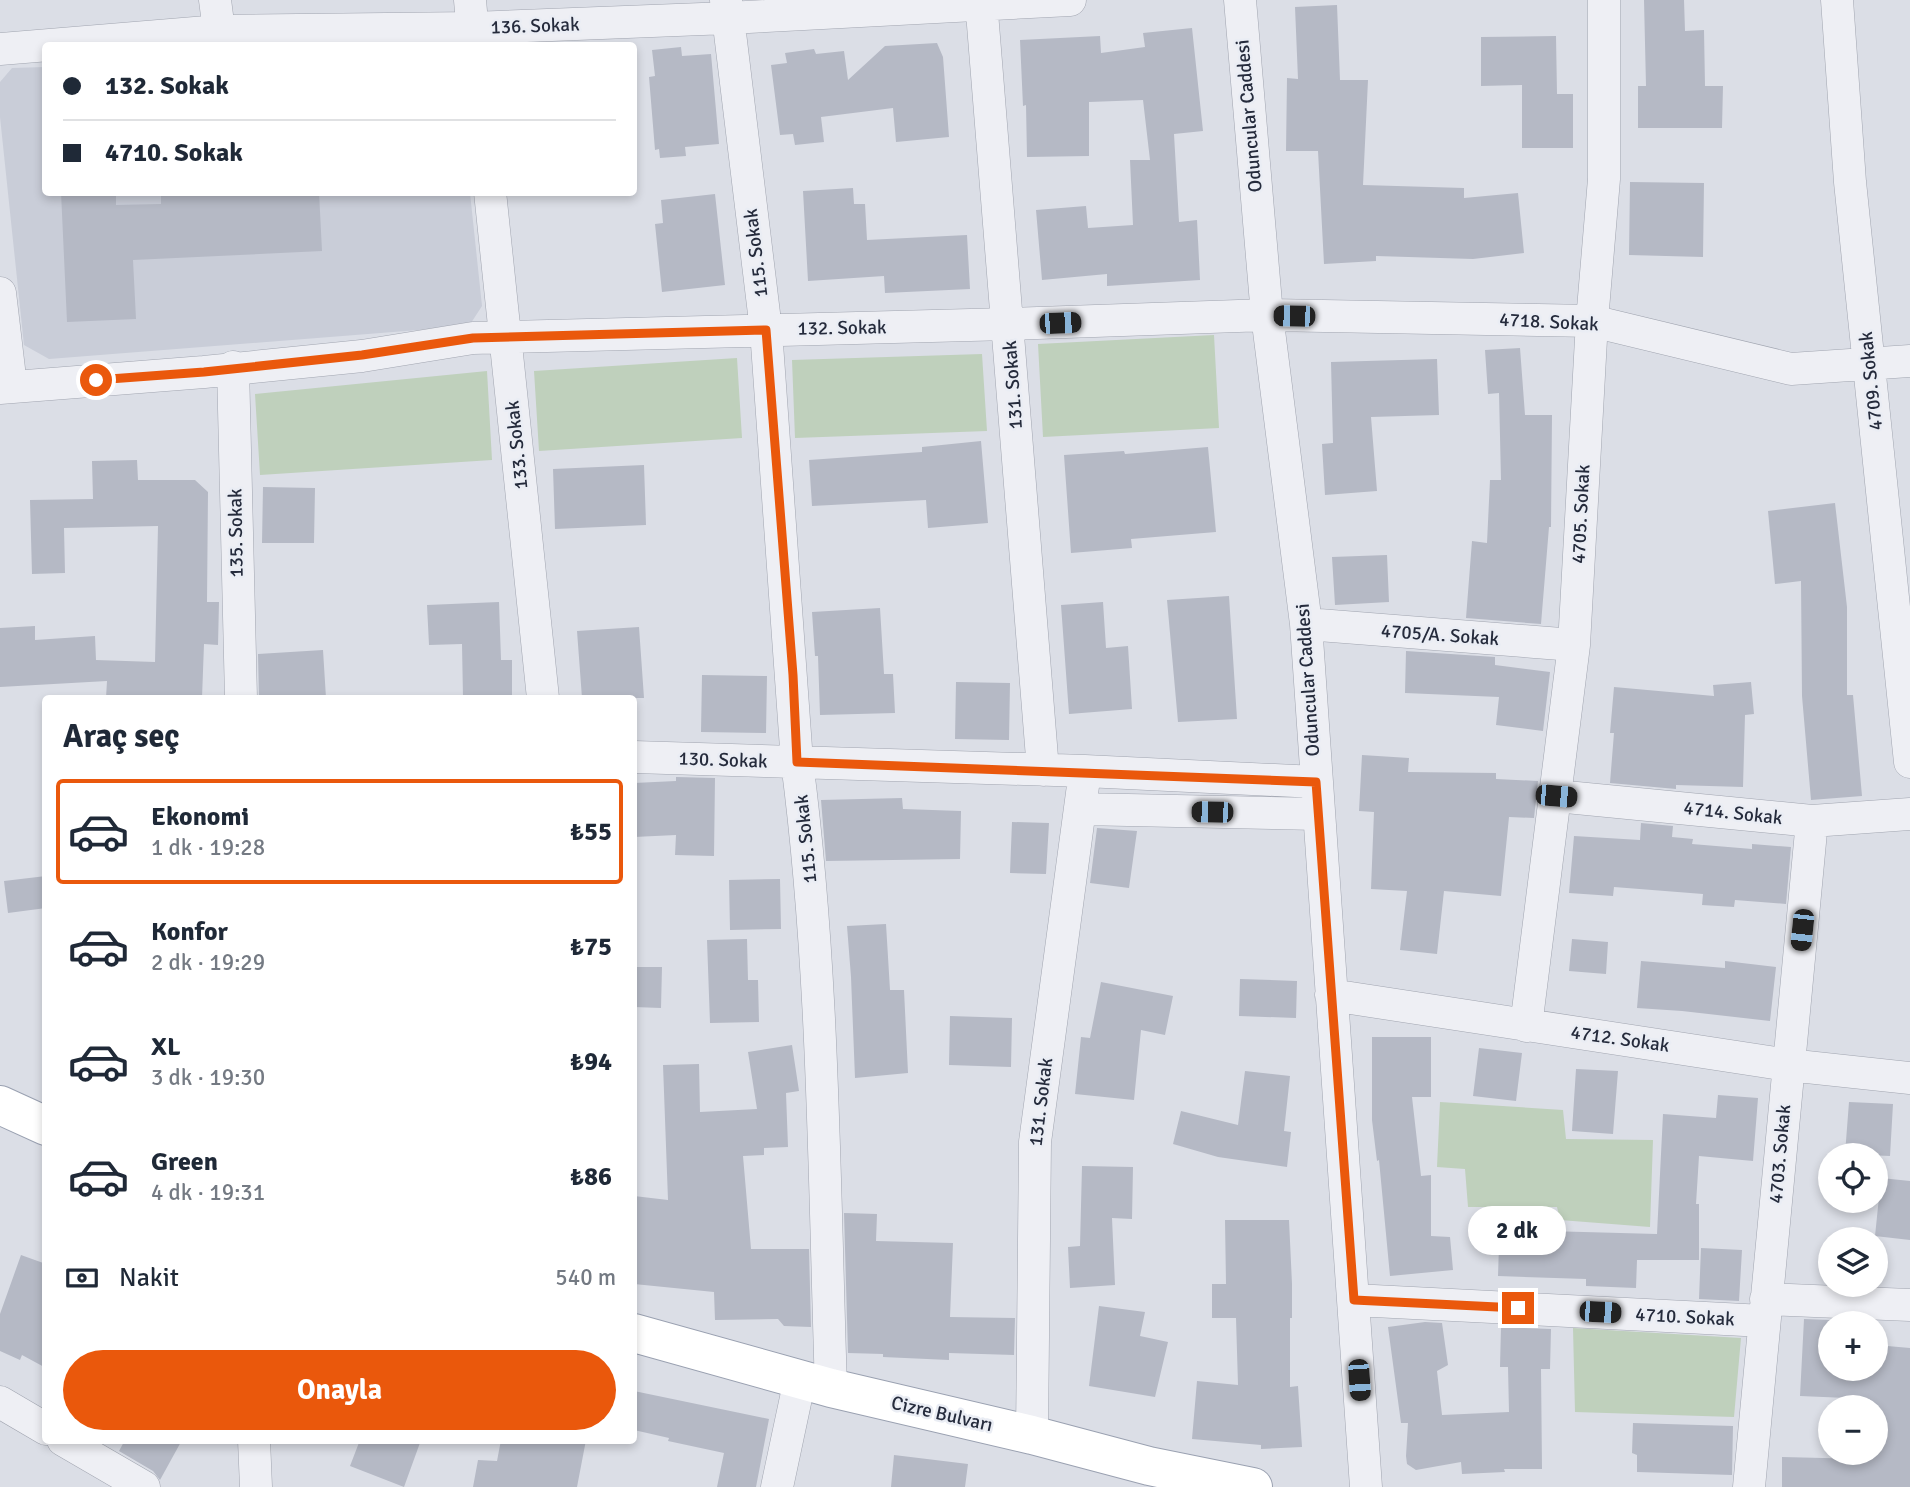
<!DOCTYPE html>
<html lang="tr">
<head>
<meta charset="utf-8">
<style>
	body { margin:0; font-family:Signika,sans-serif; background:#f6f6f7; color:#1f2937; height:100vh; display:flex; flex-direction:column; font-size:26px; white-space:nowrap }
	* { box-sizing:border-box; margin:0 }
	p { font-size:23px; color:#747a83 }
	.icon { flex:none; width:38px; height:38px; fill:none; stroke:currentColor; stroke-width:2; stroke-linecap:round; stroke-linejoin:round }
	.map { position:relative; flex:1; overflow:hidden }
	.drawer { position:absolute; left:42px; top:695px; width:595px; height:749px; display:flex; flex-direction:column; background:#fff; border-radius:7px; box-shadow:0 4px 10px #0003 }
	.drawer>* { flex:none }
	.top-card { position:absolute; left:42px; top:42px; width:595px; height:154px; border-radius:7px; box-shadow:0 4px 10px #0003; display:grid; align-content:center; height:154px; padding:0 21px; background:#fff }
	.buttons { position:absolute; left:1818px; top:1143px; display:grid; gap:14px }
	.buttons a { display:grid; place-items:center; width:70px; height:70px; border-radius:50%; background:#fff; box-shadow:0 4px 10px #0003; font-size:35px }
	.end { position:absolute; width:32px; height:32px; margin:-16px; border:9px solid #ea580c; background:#fff; box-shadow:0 0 0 4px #fff }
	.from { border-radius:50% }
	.bubble { position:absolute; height:49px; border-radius:24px; background:#fff; box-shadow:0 4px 10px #0003; font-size:23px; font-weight:800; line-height:49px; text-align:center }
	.car { position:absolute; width:21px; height:42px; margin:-21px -10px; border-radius:9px; box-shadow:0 0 5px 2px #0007; background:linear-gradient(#222 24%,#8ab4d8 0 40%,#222 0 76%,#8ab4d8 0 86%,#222 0) }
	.top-card b { display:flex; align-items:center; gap:24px; height:66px; font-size:26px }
	.top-card b+b { border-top:2px solid #e0e1e3 }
	.top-card i { width:18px; height:18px; background:#1f2937 }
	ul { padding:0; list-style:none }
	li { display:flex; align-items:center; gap:21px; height:105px; margin:0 14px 10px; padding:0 7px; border:4px solid transparent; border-radius:7px }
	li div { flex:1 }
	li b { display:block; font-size:26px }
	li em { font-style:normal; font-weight:800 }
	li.current { border-color:#ea580c }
	li>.icon { width:63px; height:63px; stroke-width:1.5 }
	h2 { padding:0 21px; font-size:32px; line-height:84px }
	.pay { display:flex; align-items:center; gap:18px; height:77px; padding:0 21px; font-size:26px }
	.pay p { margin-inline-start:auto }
	.button { display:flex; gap:14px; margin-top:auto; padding:14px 21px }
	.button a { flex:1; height:80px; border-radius:42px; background:#ea580c; color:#fff; font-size:28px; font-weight:800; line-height:80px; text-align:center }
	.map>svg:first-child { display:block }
</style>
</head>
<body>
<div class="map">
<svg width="1910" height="1487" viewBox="0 0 1910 1487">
	<rect width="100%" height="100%" fill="#dbdee6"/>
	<!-- built -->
	<path fill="#c9cdd8" d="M 45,67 L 46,192 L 470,193 L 482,306 L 469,326 L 49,359 L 24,345 L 0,117 L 0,82 L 12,68 Z"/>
	<!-- green -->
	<path fill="#bfd0bc" d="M 1214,335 L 1219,428 L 1043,437 L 1038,344 Z
		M 982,354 L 987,431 L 795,438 L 792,360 Z
		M 737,358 L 742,438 L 539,451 L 534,371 Z
		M 487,371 L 492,460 L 260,475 L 255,394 Z
		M 1440,1102 L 1563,1110 L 1566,1139 L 1653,1140 L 1650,1227 L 1560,1220 L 1557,1207 L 1468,1207 L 1465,1169 L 1437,1167 Z
		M 1573,1328 L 1741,1338 L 1734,1417 L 1575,1412 Z"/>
	<!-- building -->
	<path fill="#b5b9c5" d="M 1644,0 L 1684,0 L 1685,31 L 1704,30 L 1705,86 L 1723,86 L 1722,128 L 1638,128 L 1638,86 L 1646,86 Z
		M 1337,5 L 1340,80 L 1368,80 L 1363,185 L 1464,188 L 1464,198 L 1518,193 L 1524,253 L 1473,259 L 1376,256 L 1376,261 L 1324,264 L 1318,151 L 1286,151 L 1287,78 L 1298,79 L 1295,7 Z
		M 1192,28 L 1203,131 L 1174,134 L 1179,222 L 1197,220 L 1200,280 L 1107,286 L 1107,274 L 1042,280 L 1036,210 L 1086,206 L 1088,228 L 1133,225 L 1130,160 L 1150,160 L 1143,100 L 1089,102 L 1089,156 L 1027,157 L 1026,105 L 1023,106 L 1020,40 L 1100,36 L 1101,53 L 1145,47 L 1143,33 Z
		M 1556,36 L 1557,94 L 1573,94 L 1573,148 L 1522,148 L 1522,85 L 1481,86 L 1481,37 Z
		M 937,43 L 943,57 L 949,137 L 896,142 L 893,108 L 821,117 L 824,142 L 795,145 L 793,134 L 780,135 L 771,65 L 787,63 L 785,53 L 814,49 L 816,54 L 844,51 L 848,80 L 885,46 Z
		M 681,47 L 682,56 L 711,54 L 719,144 L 685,147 L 686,156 L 660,158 L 659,149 L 655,150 L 649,77 L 655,76 L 652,50 Z
		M 1630,182 L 1704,183 L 1703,257 L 1629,255 Z
		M 853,188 L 854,204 L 865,204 L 867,240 L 967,235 L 970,289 L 885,293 L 884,276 L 808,281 L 803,191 Z
		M 61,192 L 116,192 L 116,205 L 161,204 L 161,192 L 319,192 L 322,251 L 133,260 L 136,319 L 67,322 Z
		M 715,194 L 725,285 L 662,292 L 655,224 L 663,223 L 661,200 Z
		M 1520,348 L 1525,415 L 1552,415 L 1551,527 L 1549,527 L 1541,624 L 1466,618 L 1472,541 L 1487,543 L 1490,480 L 1501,480 L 1499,393 L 1488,394 L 1485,350 Z
		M 1437,359 L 1439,415 L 1371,417 L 1377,491 L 1325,495 L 1322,444 L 1333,443 L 1331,362 Z
		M 981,441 L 988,523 L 928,528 L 926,500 L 812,506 L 809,460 L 922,452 L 922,447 Z
		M 1208,447 L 1216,532 L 1131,539 L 1132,548 L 1071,553 L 1064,455 L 1124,451 L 1125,454 Z
		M 137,460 L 138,480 L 195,480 L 208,492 L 207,602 L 219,602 L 218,645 L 204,644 L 202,698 L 106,698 L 107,681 L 0,687 L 0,628 L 35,626 L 35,640 L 95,636 L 96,660 L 155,662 L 158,526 L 64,528 L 65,573 L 32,574 L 30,500 L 93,499 L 92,461 Z
		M 644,465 L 646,525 L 555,529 L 553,469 Z
		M 263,487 L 315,488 L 314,543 L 262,543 Z
		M 1835,503 L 1847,607 L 1847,695 L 1853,695 L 1862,796 L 1811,800 L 1802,696 L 1801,581 L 1775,584 L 1768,511 Z
		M 1387,555 L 1389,602 L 1335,605 L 1332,557 Z
		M 1229,596 L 1237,719 L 1178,722 L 1167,600 Z
		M 499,602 L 501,660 L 512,660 L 512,698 L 463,698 L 462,644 L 429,645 L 427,605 Z
		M 1103,602 L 1106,648 L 1128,646 L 1132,709 L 1069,714 L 1061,605 Z
		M 880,608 L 884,674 L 893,674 L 895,713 L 820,715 L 818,656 L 815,656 L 812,612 Z
		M 639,627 L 644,698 L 582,698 L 577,631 Z
		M 323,650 L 326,698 L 259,698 L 258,654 Z
		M 1406,651 L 1495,657 L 1495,665 L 1550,672 L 1543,731 L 1496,725 L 1499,697 L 1405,693 Z
		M 702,675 L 767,676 L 766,733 L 701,732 Z
		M 956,682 L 1010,683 L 1009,740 L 955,739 Z
		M 1751,682 L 1754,714 L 1745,715 L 1743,787 L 1676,785 L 1676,789 L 1610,783 L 1614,733 L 1610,733 L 1614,687 L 1714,696 L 1713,685 Z
		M 1362,755 L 1409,758 L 1408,772 L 1496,773 L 1496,779 L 1538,781 L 1534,818 L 1509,817 L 1501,896 L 1444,891 L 1437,954 L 1400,950 L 1407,891 L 1371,889 L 1374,812 L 1359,811 Z
		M 676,777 L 715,778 L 714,856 L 675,855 L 676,835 L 634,837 L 634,783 L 676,781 Z
		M 902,798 L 903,809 L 961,811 L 960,859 L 826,861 L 821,800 Z
		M 1012,822 L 1049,823 L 1046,874 L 1010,873 Z
		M 1641,823 L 1673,826 L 1672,837 L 1693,839 L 1692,844 L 1752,849 L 1752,844 L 1791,847 L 1786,904 L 1735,900 L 1734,907 L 1702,905 L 1703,894 L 1614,887 L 1613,896 L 1569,893 L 1574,836 L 1640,840 Z
		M 1097,828 L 1137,831 L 1129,888 L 1090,883 Z
		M 46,876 L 46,908 L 8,913 L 4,881 Z
		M 780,879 L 781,929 L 730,930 L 729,880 Z
		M 886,924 L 890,990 L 904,990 L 908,1073 L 855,1078 L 851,977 L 847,926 Z
		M 747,939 L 748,980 L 758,980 L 759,1022 L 710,1023 L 707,940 Z
		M 1572,939 L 1608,942 L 1606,974 L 1569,971 Z
		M 1641,961 L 1725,968 L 1725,961 L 1776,967 L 1770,1021 L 1682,1011 L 1637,1008 Z
		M 634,967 L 662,967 L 661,1008 L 634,1007 Z
		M 1240,979 L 1297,981 L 1296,1018 L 1239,1016 Z
		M 1101,982 L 1173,996 L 1165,1035 L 1141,1030 L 1134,1100 L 1075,1094 L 1081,1037 L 1090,1038 Z
		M 950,1016 L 1012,1018 L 1011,1067 L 949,1065 Z
		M 1372,1037 L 1431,1037 L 1431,1097 L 1412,1097 L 1421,1176 L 1431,1175 L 1431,1236 L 1450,1237 L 1453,1270 L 1390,1276 L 1379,1160 L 1377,1161 L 1372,1120 Z
		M 792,1045 L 799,1091 L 786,1093 L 788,1147 L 764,1148 L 764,1155 L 743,1156 L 751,1249 L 809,1249 L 811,1327 L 784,1326 L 778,1319 L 715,1320 L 714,1292 L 634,1284 L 634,1196 L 668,1200 L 663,1065 L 699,1064 L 700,1112 L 757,1109 L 748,1052 Z
		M 1479,1048 L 1522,1053 L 1516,1101 L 1473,1096 Z
		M 1576,1069 L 1618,1071 L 1613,1134 L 1572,1131 Z
		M 1245,1071 L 1290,1076 L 1284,1131 L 1291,1132 L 1287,1167 L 1218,1157 L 1173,1144 L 1181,1111 L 1238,1125 Z
		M 1718,1095 L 1758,1098 L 1753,1161 L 1699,1156 L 1696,1204 L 1699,1204 L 1699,1260 L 1637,1260 L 1636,1288 L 1586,1286 L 1586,1279 L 1498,1276 L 1500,1215 L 1548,1217 L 1547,1231 L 1657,1234 L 1663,1114 L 1716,1118 Z
		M 1849,1102 L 1893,1104 L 1890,1156 L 1845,1154 Z
		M 1082,1166 L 1133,1167 L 1132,1219 L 1112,1218 L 1115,1285 L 1070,1288 L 1068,1247 L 1080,1246 Z
		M 1881,1178 L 1910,1181 L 1910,1240 L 1875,1236 Z
		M 844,1213 L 877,1214 L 876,1241 L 953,1243 L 950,1317 L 1015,1318 L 1014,1355 L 949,1353 L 949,1360 L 883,1357 L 883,1354 L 848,1353 Z
		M 1225,1220 L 1289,1220 L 1292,1284 L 1292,1318 L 1290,1318 L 1290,1387 L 1298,1386 L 1302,1447 L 1261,1449 L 1261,1445 L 1192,1439 L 1197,1381 L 1238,1385 L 1236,1318 L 1212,1318 L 1212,1284 L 1226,1284 Z
		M 1701,1248 L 1742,1250 L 1739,1301 L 1699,1299 Z
		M 21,1255 L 46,1264 L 46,1368 L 22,1355 L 20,1360 L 0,1351 L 0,1314 Z
		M 1099,1306 L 1145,1312 L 1140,1336 L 1168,1342 L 1155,1397 L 1089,1386 Z
		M 1804,1319 L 1830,1320 L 1830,1368 L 1876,1368 L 1876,1345 L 1910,1348 L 1910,1487 L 1782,1487 L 1782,1457 L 1864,1459 L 1865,1452 L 1876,1452 L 1876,1407 L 1869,1407 L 1870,1399 L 1800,1396 Z
		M 1425,1322 L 1442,1323 L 1448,1365 L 1437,1371 L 1442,1415 L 1509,1412 L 1508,1367 L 1500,1367 L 1501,1327 L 1551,1329 L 1550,1369 L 1541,1369 L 1542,1469 L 1504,1469 L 1505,1472 L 1462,1474 L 1461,1462 L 1416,1470 L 1407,1464 L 1406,1456 L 1408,1423 L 1401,1423 L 1388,1327 Z
		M 634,1391 L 769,1419 L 756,1487 L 717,1487 L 724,1453 L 668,1441 L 669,1438 L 634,1430 Z
		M 1633,1423 L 1733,1426 L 1732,1475 L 1637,1472 L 1637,1455 L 1632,1453 Z
		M 125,1440 L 182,1440 L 160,1480 L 153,1471 L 119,1451 Z
		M 360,1440 L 421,1440 L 404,1487 L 350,1466 Z
		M 501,1440 L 586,1440 L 577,1487 L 473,1487 L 478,1460 L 497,1461 Z
		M 894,1455 L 968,1464 L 965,1487 L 891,1487 Z"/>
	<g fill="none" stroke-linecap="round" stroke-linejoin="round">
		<!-- minor casing -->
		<g stroke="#a1a5b0" stroke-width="33">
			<path id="minor" d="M 215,0 L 219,31
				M 470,0 L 474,46
				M 726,0 L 766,330 L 797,762 C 824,969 824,1179 831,1388
				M 981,0 L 1043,770
				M 1240,0 L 1267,315 L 1306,624 L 1366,1487
				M 1837,0 L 1850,182 L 1910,762
				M 0,49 L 219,31 L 473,28 L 728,18 L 1070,0
				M 490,192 L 543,698
				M 0,293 L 11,386
				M 233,367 L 241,698
				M 0,388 L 204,372 L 362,356 L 473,338 L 1008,324 L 1267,315 L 1592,321 L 1791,369 L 1910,361
				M 1306,624 L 1574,645
				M 634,757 L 1085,771 L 1316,782
				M 1556,796 L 1812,821 L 1910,814
				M 1080,809 L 1318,814
				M 1331,995 L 1788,1065 L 1910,1078
				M 1526,1026 L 1574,645 L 1592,321 L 1604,179 L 1604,0
				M 1766,1299 L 1910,1305
				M 1354,1300 L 1764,1321
				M 0,1402 L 46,1429
				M 1032,1435 L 1035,1142 L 1085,771
				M 63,1440 L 144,1487
				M 254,1440 L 256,1487
				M 777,1487 L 800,1379
				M 1749,1487 L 1812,821"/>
		</g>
		<!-- major casing -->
		<g stroke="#9aa1b1" stroke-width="40">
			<path id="major" d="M 0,1105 L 46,1126
				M 634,1333 L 831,1388 L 1032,1435 L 1149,1466 L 1253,1487"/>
		</g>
		<!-- minor -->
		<use href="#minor" stroke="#eeeff4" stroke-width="32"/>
		<!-- major -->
		<use href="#major" stroke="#fff" stroke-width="38"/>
	</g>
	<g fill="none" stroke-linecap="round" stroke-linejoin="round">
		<!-- route -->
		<path stroke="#ea580c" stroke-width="9" d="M 96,380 L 204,372 L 362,355 L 473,338 L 766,330 L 793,675 L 797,762 L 1316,782 L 1354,1300 L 1518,1308"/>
	</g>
	<g text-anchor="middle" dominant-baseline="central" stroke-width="5" stroke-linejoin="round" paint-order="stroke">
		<!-- street labels -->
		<g font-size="19" fill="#252b3c" stroke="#eaedf4">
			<text transform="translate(535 26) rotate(-2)">136. Sokak</text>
			<text transform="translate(1249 116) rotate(-95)">Oduncular Caddesi</text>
			<text transform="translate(756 253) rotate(-97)">115. Sokak</text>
			<text transform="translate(1549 322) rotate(3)">4718. Sokak</text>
			<text transform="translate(842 328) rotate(-1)">132. Sokak</text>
			<text transform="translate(1871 381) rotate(-96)">4709. Sokak</text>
			<text transform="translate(1013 385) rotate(-94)">131. Sokak</text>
			<text transform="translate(517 445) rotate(-96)">133. Sokak</text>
			<text transform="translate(1581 514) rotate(-87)">4705. Sokak</text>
			<text transform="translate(236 533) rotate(-91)">135. Sokak</text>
			<text transform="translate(1440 635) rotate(4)">4705/A. Sokak</text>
			<text transform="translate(1308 680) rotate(-94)">Oduncular Caddesi</text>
			<text transform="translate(723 760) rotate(2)">130. Sokak</text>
			<text transform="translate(1733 813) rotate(6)">4714. Sokak</text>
			<text transform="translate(806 839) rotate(-96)">115. Sokak</text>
			<text transform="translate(1620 1039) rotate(8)">4712. Sokak</text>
			<text transform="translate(1041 1102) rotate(-83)">131. Sokak</text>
			<text transform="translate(1780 1154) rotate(-85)">4703. Sokak</text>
			<text transform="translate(1685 1317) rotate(3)">4710. Sokak</text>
			<text transform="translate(942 1414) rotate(13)">Cizre Bulvarı</text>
		</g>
	</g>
</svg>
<div class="buttons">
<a><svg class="icon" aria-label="locate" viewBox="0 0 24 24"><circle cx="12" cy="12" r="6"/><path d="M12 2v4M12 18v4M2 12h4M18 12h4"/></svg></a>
<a><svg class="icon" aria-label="layers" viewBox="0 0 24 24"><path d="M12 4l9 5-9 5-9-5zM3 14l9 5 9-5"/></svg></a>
<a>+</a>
<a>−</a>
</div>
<i class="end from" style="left:96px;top:380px"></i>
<i class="end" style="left:1518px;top:1308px"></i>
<div class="bubble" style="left:1468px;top:1206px;width:98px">2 dk</div>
<i class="car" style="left:1294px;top:316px;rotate:271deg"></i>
<i class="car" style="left:1060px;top:323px;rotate:88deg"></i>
<i class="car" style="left:1556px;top:796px;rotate:95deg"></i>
<i class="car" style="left:1212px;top:812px;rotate:271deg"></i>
<i class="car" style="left:1802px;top:930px;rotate:186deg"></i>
<i class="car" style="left:1600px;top:1312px;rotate:93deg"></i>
<i class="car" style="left:1359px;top:1380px;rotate:176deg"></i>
<div class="top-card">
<b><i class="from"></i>132. Sokak</b>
<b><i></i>4710. Sokak</b>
</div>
<section class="drawer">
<h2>Araç seç</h2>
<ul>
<li class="current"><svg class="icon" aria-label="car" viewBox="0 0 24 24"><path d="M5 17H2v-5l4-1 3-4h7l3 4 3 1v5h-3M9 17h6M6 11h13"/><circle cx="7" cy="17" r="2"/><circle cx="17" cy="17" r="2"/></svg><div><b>Ekonomi</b><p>1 dk · 19:28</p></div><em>₺55</em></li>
<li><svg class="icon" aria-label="car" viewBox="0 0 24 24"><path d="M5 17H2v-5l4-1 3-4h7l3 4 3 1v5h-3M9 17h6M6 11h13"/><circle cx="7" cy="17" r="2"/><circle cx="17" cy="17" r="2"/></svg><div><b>Konfor</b><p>2 dk · 19:29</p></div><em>₺75</em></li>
<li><svg class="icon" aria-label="car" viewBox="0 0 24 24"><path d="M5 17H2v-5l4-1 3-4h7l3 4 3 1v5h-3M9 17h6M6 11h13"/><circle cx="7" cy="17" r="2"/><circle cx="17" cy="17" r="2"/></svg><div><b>XL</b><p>3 dk · 19:30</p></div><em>₺94</em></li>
<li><svg class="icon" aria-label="car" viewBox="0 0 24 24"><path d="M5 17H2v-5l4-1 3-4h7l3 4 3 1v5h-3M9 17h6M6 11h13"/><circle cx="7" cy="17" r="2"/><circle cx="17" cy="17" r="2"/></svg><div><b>Green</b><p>4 dk · 19:31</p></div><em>₺86</em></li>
</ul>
<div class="pay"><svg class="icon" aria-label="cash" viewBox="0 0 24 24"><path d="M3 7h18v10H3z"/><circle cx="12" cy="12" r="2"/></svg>Nakit<p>540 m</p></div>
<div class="button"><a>Onayla</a></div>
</section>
</div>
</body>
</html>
